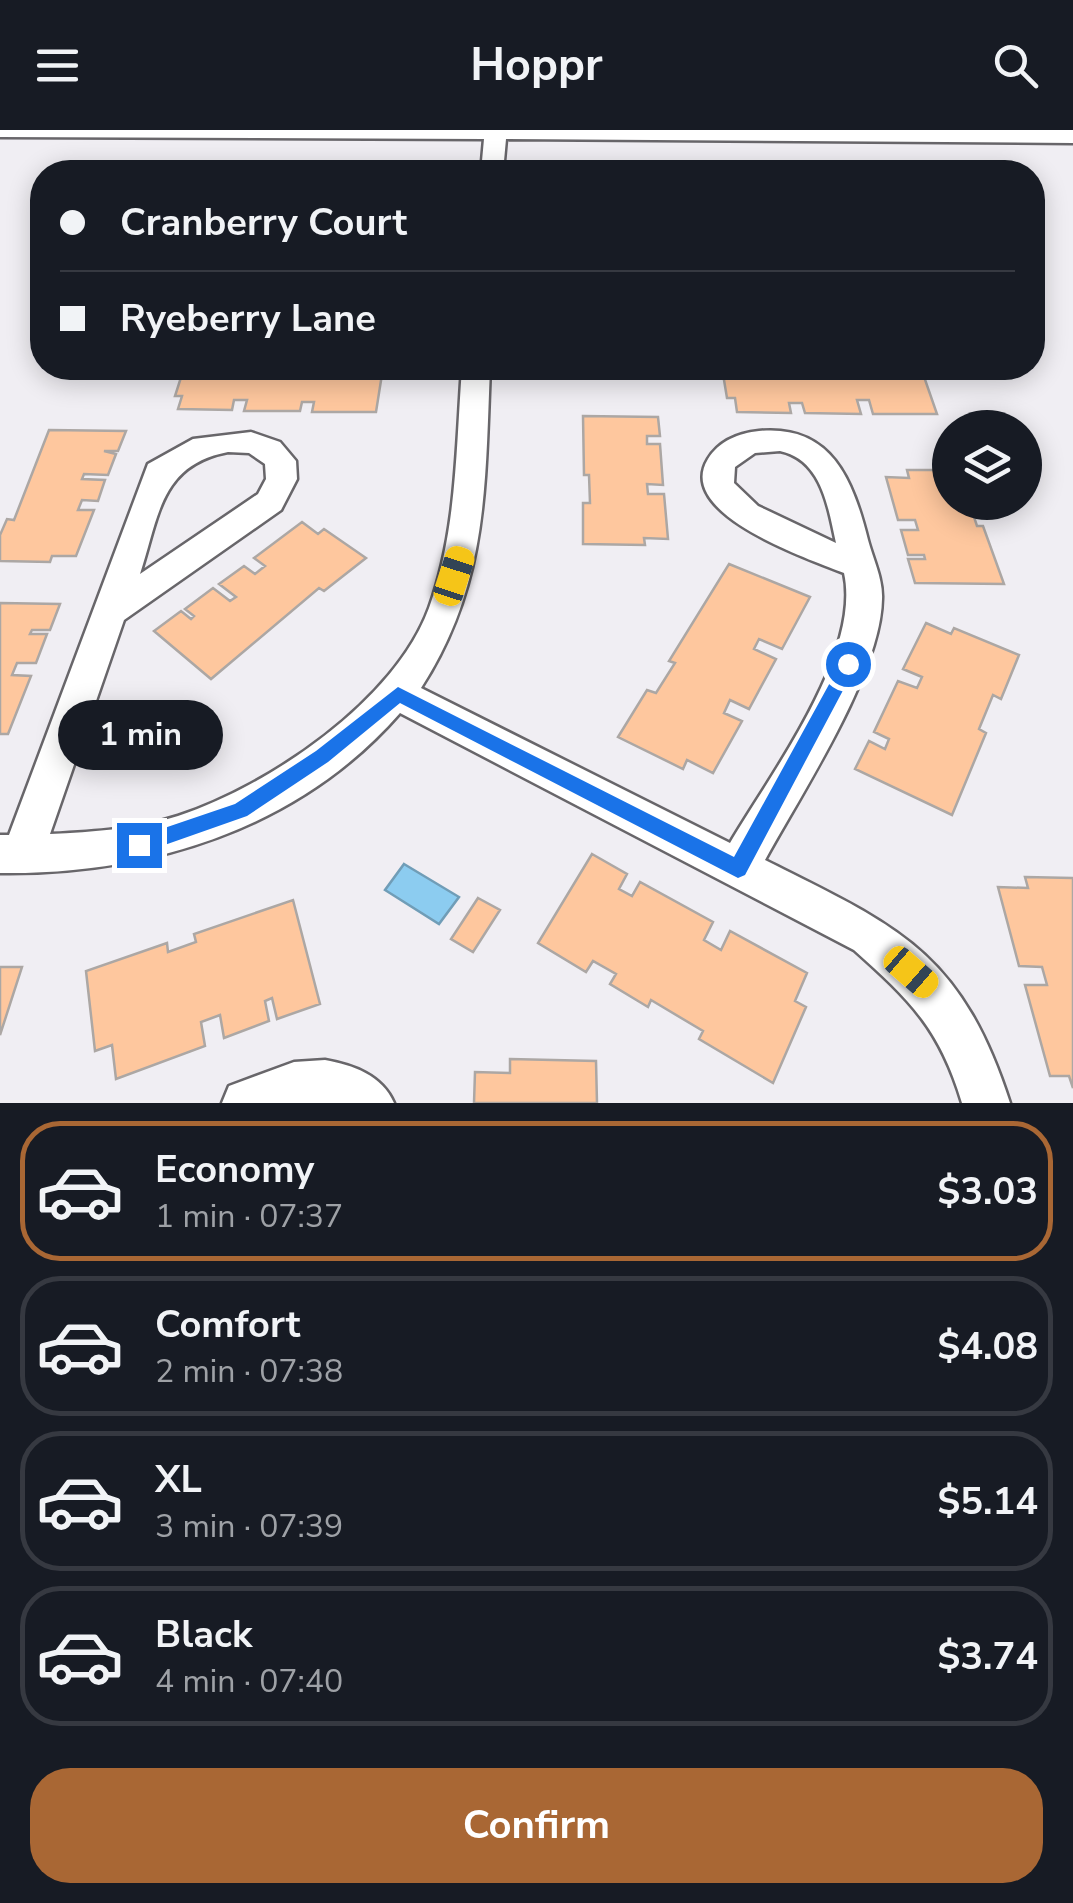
<!DOCTYPE html>
<html lang="en">
<head>
<meta charset="utf-8">
<style>
	body { margin:0; font-family:"Nunito Sans",sans-serif; background:#242831; color:#f1f3f6; height:100vh; display:flex; flex-direction:column; font-size:38px; white-space:nowrap }
	* { box-sizing:border-box; margin:0 }
	p { font-size:32px; color:#9ea1a6 }
	.icon { flex:none; width:55px; height:55px; fill:none; stroke:currentColor; stroke-width:2; stroke-linecap:round; stroke-linejoin:round }
	.map { position:relative; height:973px; overflow:hidden }
	.panel { display:flex; flex-direction:column; background:#171b24; flex:1 }
	.panel>* { flex:none }
	.top-card { position:absolute; left:30px; top:30px; width:1015px; height:220px; border-radius:40px; box-shadow:0 5px 25px #0003; display:grid; align-content:center; height:220px; padding:0 30px; background:#171b24 }
	.fabs { position:absolute; left:932px; top:280px; display:grid; gap:20px }
	.fabs a { display:grid; place-items:center; width:110px; height:110px; border-radius:50%; background:#171b24; box-shadow:0 5px 25px #0003; font-size:50px }
	.end { position:absolute; width:45px; height:45px; margin:-22px; border:12px solid #1a73e8; background:#fff; box-shadow:0 0 0 5px #fff }
	.from { border-radius:50% }
	.bubble { position:absolute; height:70px; border-radius:35px; background:#171b24; box-shadow:0 5px 25px #0003; font-size:32px; font-weight:700; line-height:70px; text-align:center }
	.car { position:absolute; width:30px; height:60px; margin:-30px -15px; border-radius:12px; box-shadow:0 0 8px 2px #0007; background:linear-gradient(#f5c518 24%,#345 0 40%,#f5c518 0 76%,#345 0 86%,#f5c518 0) }
	.top-card b { display:flex; align-items:center; gap:35px; height:95px; font-size:38px }
	.top-card b+b { border-top:2px solid #363941 }
	.top-card i { width:25px; height:25px; background:#f1f3f6 }
	ul { padding:18px 0 0; list-style:none }
	li { display:flex; align-items:center; gap:30px; height:140px; margin:0 20px 15px; padding:0 10px; border:5px solid #363941; border-radius:40px }
	li div { flex:1 }
	li b { display:block; font-size:38px }
	li em { font-style:normal; font-weight:700 }
	li.on { border-color:#a96734 }
	li>.icon { width:90px; height:90px; stroke-width:1.5 }
	.button { display:flex; gap:20px; margin-top:auto; padding:20px 30px }
	.button a { flex:1; height:115px; border-radius:40px; background:#a96734; color:#fff; font-size:40px; font-weight:700; line-height:115px; text-align:center }
	header { display:flex; justify-content:space-between; align-items:center; height:130px; padding:0 30px; background:#171b24; font-size:45px; font-weight:700 }
	.map>svg:first-child { display:block }
</style>
</head>
<body>
<header><svg class="icon" aria-label="menu" viewBox="0 0 24 24"><path d="M4 6h16M4 12h16M4 18h16"/></svg>Hoppr<svg class="icon" aria-label="search" viewBox="0 0 24 24"><circle cx="10" cy="10" r="6"/><path d="M15 15l6 6"/></svg></header>
<div class="map">
<svg width="1073" height="973" viewBox="0 0 1073 973">
	<rect width="100%" height="100%" fill="#f0eef3"/>
	<!-- water -->
	<path fill="#8cccf0" stroke="#709db7" stroke-width="2.5" d="M 404,734 L 459,767 L 439,794 L 385,760 Z"/>
	<!-- building -->
	<path fill="#fec79e" stroke="#aca7a4" stroke-width="2.5" d="M 196,34 L 222,34 L 220,42 L 164,42 L 193,41 Z
		M 331,35 L 371,35 L 369,42 L 319,42 Z
		M 424,36 L 448,36 L 447,42 L 393,42 L 424,40 Z
		M 660,36 L 661,42 L 610,42 L 610,37 Z
		M 184,238 L 383,238 L 376,282 L 312,282 L 314,272 L 302,272 L 300,281 L 244,281 L 247,270 L 234,270 L 232,280 L 178,279 L 182,266 L 175,266 Z
		M 722,238 L 921,238 L 937,284 L 873,284 L 869,270 L 857,270 L 861,284 L 805,283 L 802,273 L 789,273 L 791,283 L 737,282 L 735,268 L 727,268 Z
		M 583,286 L 658,287 L 660,306 L 647,306 L 647,314 L 660,314 L 663,355 L 647,354 L 648,364 L 664,364 L 668,409 L 644,408 L 645,415 L 583,414 L 583,373 L 590,373 L 589,345 L 584,345 Z
		M 49,300 L 126,301 L 118,321 L 104,321 L 116,324 L 108,345 L 84,344 L 82,349 L 105,350 L 98,371 L 82,370 L 78,380 L 94,380 L 76,426 L 52,426 L 50,432 L 0,431 L 0,405 L 7,389 L 14,390 Z
		M 907,340 L 950,340 L 950,372 L 976,372 L 979,381 L 972,381 L 977,396 L 983,396 L 1004,454 L 915,453 L 908,429 L 925,429 L 924,425 L 908,425 L 901,400 L 918,400 L 915,390 L 898,390 L 886,347 L 909,348 Z
		M 302,392 L 318,404 L 324,399 L 366,428 L 324,461 L 319,458 L 211,549 L 154,501 L 181,481 L 191,489 L 194,486 L 185,479 L 213,458 L 230,471 L 236,467 L 219,454 L 244,436 L 255,444 L 265,436 L 254,428 Z
		M 729,434 L 810,467 L 782,519 L 759,509 L 754,519 L 776,529 L 749,579 L 730,570 L 724,583 L 742,591 L 713,643 L 687,630 L 683,639 L 618,607 L 647,560 L 656,563 L 675,533 L 669,531 Z
		M 0,473 L 60,474 L 50,500 L 32,500 L 30,504 L 47,504 L 36,533 L 17,533 L 12,545 L 31,546 L 8,604 L 0,604 Z
		M 926,493 L 951,504 L 954,498 L 1019,525 L 1001,569 L 993,565 L 979,599 L 986,603 L 952,685 L 855,639 L 869,611 L 885,619 L 889,609 L 874,602 L 898,551 L 917,558 L 922,547 L 903,539 Z
		M 592,724 L 627,744 L 619,759 L 632,766 L 640,752 L 713,792 L 704,810 L 721,820 L 730,801 L 807,843 L 795,871 L 806,877 L 773,953 L 699,909 L 703,901 L 651,870 L 648,877 L 610,854 L 616,844 L 593,831 L 586,842 L 538,813 Z
		M 1025,747 L 1073,748 L 1073,958 L 1069,946 L 1050,946 L 1025,855 L 1047,855 L 1042,837 L 1019,836 L 998,757 L 1028,758 Z
		M 478,768 L 500,780 L 473,822 L 451,809 Z
		M 293,770 L 320,874 L 277,889 L 272,868 L 265,871 L 269,891 L 224,908 L 220,885 L 201,892 L 205,916 L 116,949 L 112,915 L 95,921 L 86,841 L 167,813 L 168,822 L 196,812 L 194,804 Z
		M 0,837 L 22,837 L 0,905 Z
		M 510,929 L 596,931 L 597,973 L 474,973 L 475,942 L 510,943 Z"/>
	<g fill="none" stroke-linecap="round" stroke-linejoin="round">
		<!-- minor casing -->
		<g stroke="#68666a" stroke-width="5">
			<path id="minor" d="M 0,0 L 1073,0 L 1073,13 L 506,9 L 503,42 L 481,42 L 484,9 L 0,7 Z
				M 462,238 L 490,238 C 485,357 488,454 421,558 L 730,713 C 770,645 862,523 844,443 C 809,429 674,384 708,329 C 719,311 739,303 759,301 C 832,294 853,351 868,410 C 873,429 883,449 882,469 C 881,543 801,664 765,730 C 899,797 961,822 1010,973 L 962,973 C 940,899 910,870 854,820 L 400,583 C 299,699 149,745 0,743 L 0,705 L 9,705 L 148,334 L 193,309 L 251,302 L 280,312 L 296,331 L 297,349 L 281,380 L 124,490 L 50,704 C 93,702 137,699 178,686 C 269,656 395,571 429,478 C 457,401 456,318 462,238 ZM 780,321 C 822,330 828,377 836,413 L 758,376 L 734,353 L 735,337 L 755,323 ZM 228,322 L 249,323 L 265,334 L 266,349 L 258,364 L 140,444 C 159,386 160,335 228,322 Z
				M 325,930 C 353,935 382,945 394,973 L 222,973 L 229,956 L 294,932 Z"/>
		</g>
		<!-- minor -->
		<use href="#minor" fill="#fff" fill-rule="evenodd"/>
	</g>
	<!-- route -->
	<path fill="#1a73e8" d="M 848,527 L 857,534 L 745,745 L 738,748 L 400,573 L 328,632 L 247,686 L 139,724 L 129,715 L 132,709 L 235,674 L 316,621 L 398,557 L 734,727 L 843,529 Z"/>
</svg>
<div class="fabs">
<a><svg class="icon" aria-label="layers" viewBox="0 0 24 24"><path d="M12 4l9 5-9 5-9-5zM3 14l9 5 9-5"/></svg></a>
</div>
<i class="end from" style="left:848px;top:534px"></i>
<i class="end" style="left:139px;top:715px"></i>
<div class="bubble" style="left:58px;top:570px;width:165px">1 min</div>
<i class="car" style="left:454px;top:446px;rotate:18deg"></i>
<i class="car" style="left:911px;top:842px;rotate:131deg"></i>
<div class="top-card">
<b><i class="from"></i>Cranberry Court</b>
<b><i></i>Ryeberry Lane</b>
</div>
</div>
<section class="panel">
<ul>
<li class="on"><svg class="icon" aria-label="car" viewBox="0 0 24 24"><path d="M5 17H2v-5l4-1 3-4h7l3 4 3 1v5h-3M9 17h6M6 11h13"/><circle cx="7" cy="17" r="2"/><circle cx="17" cy="17" r="2"/></svg><div><b>Economy</b><p>1 min · 07:37</p></div><em>$3.03</em></li>
<li><svg class="icon" aria-label="car" viewBox="0 0 24 24"><path d="M5 17H2v-5l4-1 3-4h7l3 4 3 1v5h-3M9 17h6M6 11h13"/><circle cx="7" cy="17" r="2"/><circle cx="17" cy="17" r="2"/></svg><div><b>Comfort</b><p>2 min · 07:38</p></div><em>$4.08</em></li>
<li><svg class="icon" aria-label="car" viewBox="0 0 24 24"><path d="M5 17H2v-5l4-1 3-4h7l3 4 3 1v5h-3M9 17h6M6 11h13"/><circle cx="7" cy="17" r="2"/><circle cx="17" cy="17" r="2"/></svg><div><b>XL</b><p>3 min · 07:39</p></div><em>$5.14</em></li>
<li><svg class="icon" aria-label="car" viewBox="0 0 24 24"><path d="M5 17H2v-5l4-1 3-4h7l3 4 3 1v5h-3M9 17h6M6 11h13"/><circle cx="7" cy="17" r="2"/><circle cx="17" cy="17" r="2"/></svg><div><b>Black</b><p>4 min · 07:40</p></div><em>$3.74</em></li>
</ul>
<div class="button"><a>Confirm</a></div>
</section>
</body>
</html>
